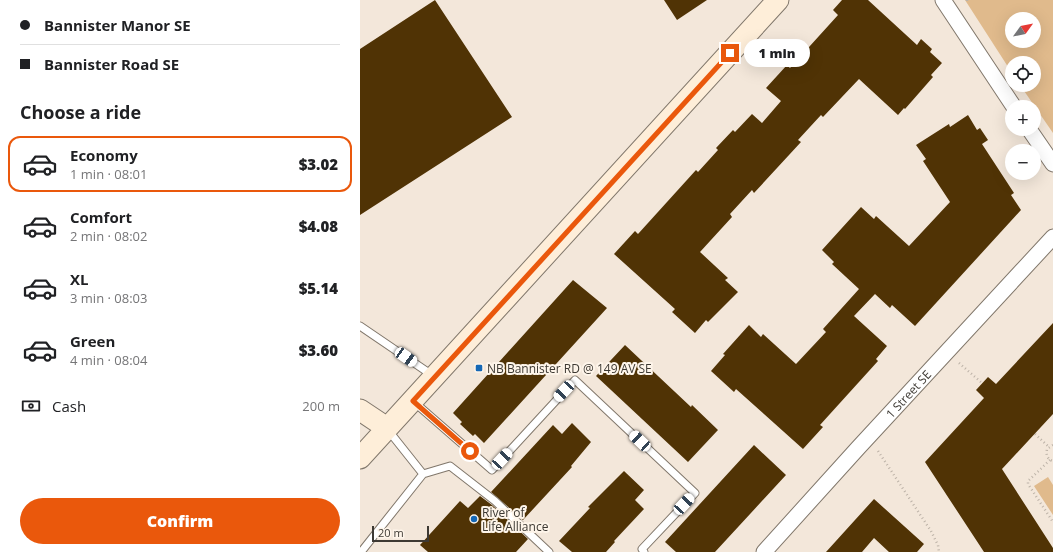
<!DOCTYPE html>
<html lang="en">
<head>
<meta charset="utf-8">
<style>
	body { margin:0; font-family:"Open Sans",sans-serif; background:#f2f2f2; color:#202124; height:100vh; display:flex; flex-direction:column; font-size:15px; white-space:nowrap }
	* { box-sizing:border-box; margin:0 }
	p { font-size:13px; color:#757577 }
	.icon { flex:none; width:22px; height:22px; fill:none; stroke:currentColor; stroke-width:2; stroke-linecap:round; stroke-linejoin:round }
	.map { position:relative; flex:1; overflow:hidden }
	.panel { display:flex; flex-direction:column; background:#fff; width:360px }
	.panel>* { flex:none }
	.guide { display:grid; align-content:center; height:88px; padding:0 20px; background:#fff }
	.needle { width:26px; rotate:57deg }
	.tools { position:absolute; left:645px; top:12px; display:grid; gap:8px }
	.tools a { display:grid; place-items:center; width:36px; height:36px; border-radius:50%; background:#fff; box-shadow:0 4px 16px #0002; font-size:20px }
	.scale { position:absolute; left:12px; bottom:10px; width:57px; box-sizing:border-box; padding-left:4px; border:2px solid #3d3933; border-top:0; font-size:11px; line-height:14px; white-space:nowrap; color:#3d3933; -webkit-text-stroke:3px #fef5ea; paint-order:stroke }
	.end { position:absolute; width:18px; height:18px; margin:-9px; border:5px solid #ea580c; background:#fff; box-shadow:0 0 0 2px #fff }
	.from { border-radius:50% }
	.bubble { position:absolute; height:28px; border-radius:14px; background:#fff; box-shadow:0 4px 16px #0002; font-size:13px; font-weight:800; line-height:28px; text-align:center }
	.car { position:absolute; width:12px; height:24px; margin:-12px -6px; border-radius:5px; box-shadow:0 0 3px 1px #0007; background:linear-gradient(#fff 24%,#345 0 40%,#fff 0 76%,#345 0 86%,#fff 0) }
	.guide b { display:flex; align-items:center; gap:14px; height:38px; font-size:15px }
	.guide b+b { border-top:1px solid #e0e0e0 }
	.guide i { width:10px; height:10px; background:#202124 }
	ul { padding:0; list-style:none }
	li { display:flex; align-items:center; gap:12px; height:56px; margin:0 8px 6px; padding:0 12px; border:2px solid transparent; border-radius:12px }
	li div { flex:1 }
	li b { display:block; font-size:15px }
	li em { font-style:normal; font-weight:800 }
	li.on { border-color:#ea580c }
	li>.icon { width:36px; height:36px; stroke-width:1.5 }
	h2 { padding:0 20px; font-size:18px; line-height:48px }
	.pay { display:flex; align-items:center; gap:10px; height:44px; padding:0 20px; font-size:15px }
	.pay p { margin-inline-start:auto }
	.primary-button { display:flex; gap:8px; margin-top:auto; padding:8px 20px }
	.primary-button a { flex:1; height:46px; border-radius:24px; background:#ea580c; color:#fff; font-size:16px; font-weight:800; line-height:46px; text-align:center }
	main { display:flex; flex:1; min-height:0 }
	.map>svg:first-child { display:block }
</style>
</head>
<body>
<main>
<section class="panel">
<div class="guide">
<b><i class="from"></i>Bannister Manor SE</b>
<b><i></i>Bannister Road SE</b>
</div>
<h2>Choose a ride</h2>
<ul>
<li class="on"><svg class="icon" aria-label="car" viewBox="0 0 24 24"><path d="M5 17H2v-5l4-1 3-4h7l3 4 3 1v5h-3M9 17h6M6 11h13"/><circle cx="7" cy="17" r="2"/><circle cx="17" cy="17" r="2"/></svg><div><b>Economy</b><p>1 min · 08:01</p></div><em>$3.02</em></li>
<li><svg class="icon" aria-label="car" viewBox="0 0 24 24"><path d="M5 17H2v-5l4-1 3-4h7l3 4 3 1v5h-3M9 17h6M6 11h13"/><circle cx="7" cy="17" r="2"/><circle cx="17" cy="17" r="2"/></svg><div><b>Comfort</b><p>2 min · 08:02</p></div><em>$4.08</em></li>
<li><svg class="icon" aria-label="car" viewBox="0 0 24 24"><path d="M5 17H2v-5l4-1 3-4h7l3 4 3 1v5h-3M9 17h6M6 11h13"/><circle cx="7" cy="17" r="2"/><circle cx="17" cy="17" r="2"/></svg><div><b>XL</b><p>3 min · 08:03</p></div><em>$5.14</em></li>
<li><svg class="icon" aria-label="car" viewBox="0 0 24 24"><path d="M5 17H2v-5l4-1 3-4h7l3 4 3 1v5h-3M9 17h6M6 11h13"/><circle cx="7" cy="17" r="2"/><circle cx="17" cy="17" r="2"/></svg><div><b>Green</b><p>4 min · 08:04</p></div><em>$3.60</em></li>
</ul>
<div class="pay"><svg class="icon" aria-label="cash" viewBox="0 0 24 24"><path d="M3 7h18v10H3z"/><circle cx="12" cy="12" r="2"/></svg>Cash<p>200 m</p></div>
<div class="primary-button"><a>Confirm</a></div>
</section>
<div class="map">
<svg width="693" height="552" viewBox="0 0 693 552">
	<rect width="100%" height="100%" fill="#f3e7da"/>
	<!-- green -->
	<path fill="#e0ba8c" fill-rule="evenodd" d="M 605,0 L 693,0 L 693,133 L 660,85 L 674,85 L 674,63 L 652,63 L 652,73 ZM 652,19 L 674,19 L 674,41 L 652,41 Z
		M 688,477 L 693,485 L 693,515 L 674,486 Z"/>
	<!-- building -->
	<path fill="#503305" d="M 75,0 L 152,117 L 0,215 L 0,49 Z
		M 304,0 L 347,0 L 317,20 Z
		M 482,0 L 508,0 L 557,45 L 561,39 L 572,49 L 570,52 L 582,63 L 571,75 L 573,77 L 545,109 L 544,108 L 538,115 L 499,79 L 463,117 L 461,115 L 438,140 L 441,142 L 394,193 L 392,190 L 370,214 L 372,217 L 340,252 L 368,278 L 365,280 L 378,292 L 348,322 L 346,320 L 335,333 L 312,312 L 315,309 L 254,254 L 275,231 L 278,234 L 336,170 L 338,172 L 358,150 L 356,148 L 373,130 L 375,132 L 392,114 L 402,123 L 421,101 L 406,88 L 427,65 L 430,68 L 478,15 L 473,10 Z
		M 608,115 L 617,130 L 620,128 L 628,140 L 622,144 L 654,193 L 651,195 L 661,210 L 555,326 L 532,305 L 530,308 L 515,294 L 494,316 L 527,346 L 516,359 L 518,361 L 460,425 L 463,427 L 443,449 L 376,389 L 374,392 L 351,371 L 365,355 L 363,354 L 389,325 L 401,337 L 403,334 L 436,364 L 466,332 L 463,329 L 499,289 L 472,264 L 474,262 L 462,250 L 501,207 L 514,219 L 516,216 L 549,246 L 590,202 L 563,161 L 566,159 L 556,145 L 589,124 L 590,127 Z
		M 213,280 L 247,308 L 124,443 L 115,434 L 113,436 L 100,424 L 102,422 L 93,413 Z
		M 693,323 L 693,414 L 642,469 L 693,548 L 693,552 L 624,552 L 565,462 L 624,398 L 616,390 L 628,377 L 636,384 Z
		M 265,345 L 331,407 L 332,405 L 358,430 L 328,462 L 236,376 Z
		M 212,423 L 231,442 L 211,466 L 212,467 L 163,520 L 131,492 L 193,425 L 202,434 Z
		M 394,445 L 426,475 L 355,552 L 316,552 L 305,542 Z
		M 264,471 L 284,490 L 275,500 L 284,509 L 254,541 L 255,542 L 246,552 L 212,552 L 199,541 L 230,508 L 228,507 Z
		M 120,496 L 132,505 L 168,539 L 156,552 L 68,552 L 60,545 L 100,501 L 108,508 Z
		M 514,499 L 564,544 L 557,552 L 529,552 L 514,538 L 502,552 L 466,552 Z"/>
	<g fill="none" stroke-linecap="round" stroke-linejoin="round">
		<!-- lane casing -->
		<g stroke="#81776b" stroke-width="9">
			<path id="lane" d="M 0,326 L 72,375
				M 54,402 L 132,470 L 215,380 L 335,493 L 282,549 L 284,552
				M 28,430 L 63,474 L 90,466 L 135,501 L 189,552
				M 1,552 L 63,474"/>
		</g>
		<!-- street casing -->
		<g stroke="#81776b" stroke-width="17">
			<g id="street">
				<path d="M 583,0 L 654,107"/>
				<path d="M 669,129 L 693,164"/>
				<path id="s1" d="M 404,552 L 498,448 L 693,237"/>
			</g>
		</g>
		<!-- secondary casing -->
		<g stroke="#81776b" stroke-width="23">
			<path id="secondary" d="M 0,410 L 27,428
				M 0,458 L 418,0"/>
		</g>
		<!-- path -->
		<path stroke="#bcb2a7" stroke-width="2.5" stroke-dasharray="1 3" stroke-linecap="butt" d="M 607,0 L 607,2
			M 599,363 L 622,383
			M 675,434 L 689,447
			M 693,445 L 687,449 C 686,455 687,459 693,461
			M 518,451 L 571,531 L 578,545 L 579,552
			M 690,460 L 668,481 L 668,484 L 693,522"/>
		<!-- lane -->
		<use href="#lane" stroke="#fff" stroke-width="7"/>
		<!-- street -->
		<use href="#street" stroke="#fff" stroke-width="15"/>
		<!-- secondary -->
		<use href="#secondary" stroke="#feeed9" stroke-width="21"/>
	</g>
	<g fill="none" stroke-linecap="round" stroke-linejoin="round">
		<!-- route -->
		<path stroke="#ea580c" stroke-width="5" d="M 110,451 L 53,401 L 370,53"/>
	</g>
	<!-- markers -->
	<g fill="#1568b6" stroke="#fef5ea" stroke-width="1.5">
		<rect x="115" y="364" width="8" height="8" rx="2"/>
		<circle cx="114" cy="519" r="4"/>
	</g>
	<g text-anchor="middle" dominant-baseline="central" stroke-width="4" stroke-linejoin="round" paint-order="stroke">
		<!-- poi labels -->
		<g font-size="12" fill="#3d3933" stroke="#fef5ea" text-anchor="start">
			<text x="127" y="368">NB Bannister RD @ 149 AV SE</text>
			<text x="122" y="512">River of<tspan x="122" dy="14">Life Alliance</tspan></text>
		</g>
		<!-- street labels -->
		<g font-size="12" fill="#3d3933" stroke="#fef5ea">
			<text stroke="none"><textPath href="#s1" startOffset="214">1 Street SE</textPath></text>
		</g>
	</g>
</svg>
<div class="tools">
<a><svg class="needle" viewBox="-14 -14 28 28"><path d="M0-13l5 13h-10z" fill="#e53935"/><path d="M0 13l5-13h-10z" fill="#757577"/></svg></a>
<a><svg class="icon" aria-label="locate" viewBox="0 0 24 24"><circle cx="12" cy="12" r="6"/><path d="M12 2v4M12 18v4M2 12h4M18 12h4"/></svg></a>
<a>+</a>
<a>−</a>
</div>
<div class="scale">20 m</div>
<i class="end from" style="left:110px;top:451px"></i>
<i class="end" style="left:370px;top:53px"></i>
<div class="bubble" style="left:384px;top:39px;width:66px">1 min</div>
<i class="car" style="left:46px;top:357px;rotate:125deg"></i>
<i class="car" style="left:204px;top:391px;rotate:223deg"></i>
<i class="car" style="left:280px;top:441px;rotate:313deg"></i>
<i class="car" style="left:142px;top:459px;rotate:43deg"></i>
<i class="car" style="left:324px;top:504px;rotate:43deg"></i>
</div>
</main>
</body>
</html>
